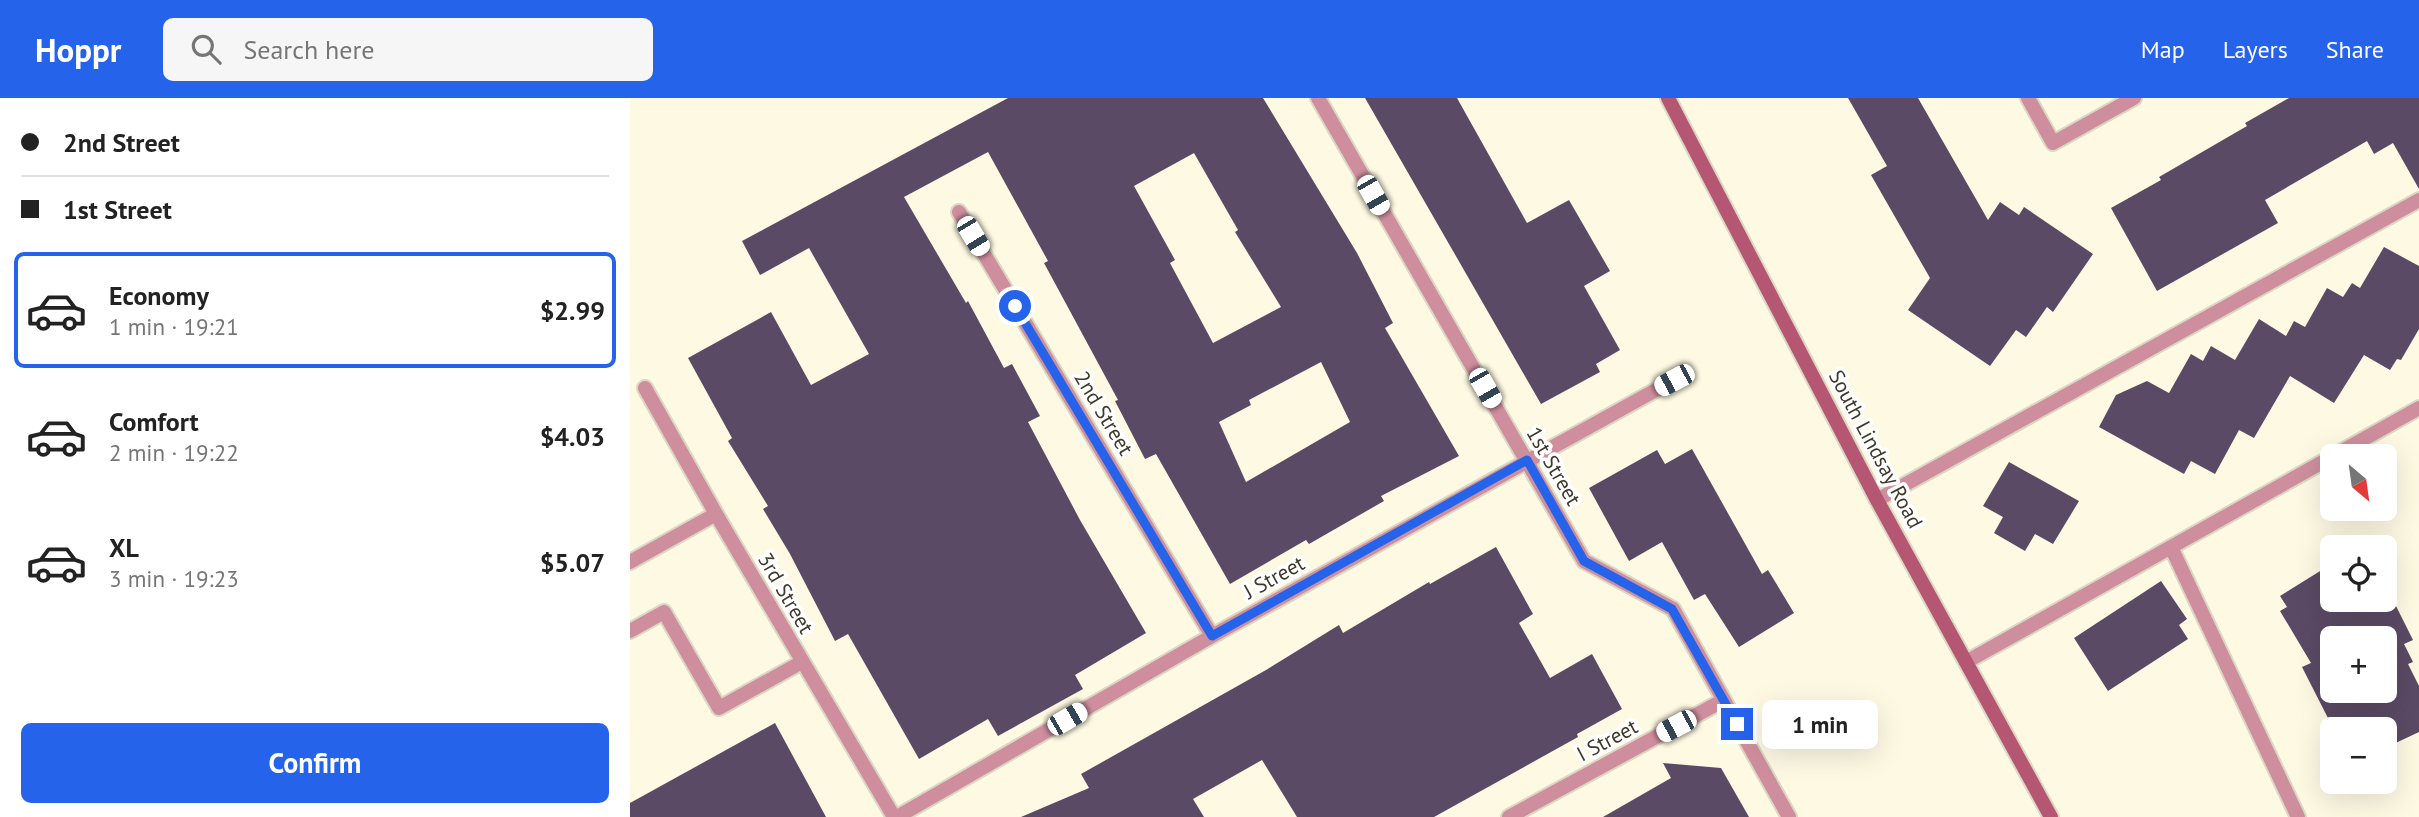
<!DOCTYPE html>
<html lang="en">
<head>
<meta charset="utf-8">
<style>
	body { margin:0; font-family:"PT Sans",sans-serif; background:#f6f6f6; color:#222; height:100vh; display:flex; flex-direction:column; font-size:26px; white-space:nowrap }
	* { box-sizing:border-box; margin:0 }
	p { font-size:23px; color:#767676 }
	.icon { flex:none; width:38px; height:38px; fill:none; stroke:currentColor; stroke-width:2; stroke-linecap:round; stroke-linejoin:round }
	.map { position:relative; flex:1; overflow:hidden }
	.side { display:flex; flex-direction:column; background:#fff; width:630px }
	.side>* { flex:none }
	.top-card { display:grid; align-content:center; height:154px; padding:0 21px; background:#fff }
	.needle { width:46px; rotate:151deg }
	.tools { position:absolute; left:1690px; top:346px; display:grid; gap:14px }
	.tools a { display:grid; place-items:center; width:77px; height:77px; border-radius:10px; background:#fff; box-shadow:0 7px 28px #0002; font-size:35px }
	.end { position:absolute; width:32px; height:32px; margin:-16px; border:9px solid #2563eb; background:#fff; box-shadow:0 0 0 4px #fff }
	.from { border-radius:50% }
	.bubble { position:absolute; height:49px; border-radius:10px; background:#fff; box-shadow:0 7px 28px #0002; font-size:23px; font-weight:700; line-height:49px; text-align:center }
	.car { position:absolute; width:21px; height:42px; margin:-21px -10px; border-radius:9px; box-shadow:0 0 5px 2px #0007; background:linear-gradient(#fff 24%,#345 0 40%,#fff 0 76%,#345 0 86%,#fff 0) }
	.top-card b { display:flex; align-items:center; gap:24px; height:66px; font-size:26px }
	.top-card b+b { border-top:2px solid #e0e0e0 }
	.top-card i { width:18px; height:18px; background:#222 }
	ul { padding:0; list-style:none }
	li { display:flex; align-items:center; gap:21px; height:116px; margin:0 14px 10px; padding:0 7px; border:4px solid transparent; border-radius:10px }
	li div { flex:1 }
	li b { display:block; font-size:26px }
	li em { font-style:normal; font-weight:700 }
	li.on { border-color:#2563eb }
	li>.icon { width:63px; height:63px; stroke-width:1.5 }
	.primary-button { display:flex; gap:14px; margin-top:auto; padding:14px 21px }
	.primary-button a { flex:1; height:80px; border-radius:10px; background:#2563eb; color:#fff; font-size:28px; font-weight:700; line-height:80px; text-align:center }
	header { display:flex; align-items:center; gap:42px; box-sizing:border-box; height:98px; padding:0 35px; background:#2563eb; color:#fff }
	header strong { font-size:33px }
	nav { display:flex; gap:38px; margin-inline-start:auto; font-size:24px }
	.search { width:490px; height:63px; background:#f6f6f6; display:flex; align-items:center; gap:18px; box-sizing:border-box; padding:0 24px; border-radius:10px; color:#767676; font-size:26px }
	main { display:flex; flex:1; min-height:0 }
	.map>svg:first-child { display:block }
</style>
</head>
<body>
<header>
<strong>Hoppr</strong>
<div class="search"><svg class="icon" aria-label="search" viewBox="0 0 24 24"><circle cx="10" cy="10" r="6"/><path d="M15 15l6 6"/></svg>Search here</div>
<nav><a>Map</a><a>Layers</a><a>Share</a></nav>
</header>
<main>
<section class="side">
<div class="top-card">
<b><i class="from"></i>2nd Street</b>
<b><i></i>1st Street</b>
</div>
<ul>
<li class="on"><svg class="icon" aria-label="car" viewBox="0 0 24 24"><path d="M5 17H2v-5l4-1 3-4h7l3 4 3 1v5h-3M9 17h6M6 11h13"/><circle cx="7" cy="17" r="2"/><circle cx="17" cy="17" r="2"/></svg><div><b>Economy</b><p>1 min · 19:21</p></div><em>$2.99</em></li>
<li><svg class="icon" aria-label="car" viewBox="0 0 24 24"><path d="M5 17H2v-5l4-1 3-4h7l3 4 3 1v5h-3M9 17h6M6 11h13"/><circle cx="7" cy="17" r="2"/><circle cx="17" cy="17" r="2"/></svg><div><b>Comfort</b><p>2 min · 19:22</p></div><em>$4.03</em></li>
<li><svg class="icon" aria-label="car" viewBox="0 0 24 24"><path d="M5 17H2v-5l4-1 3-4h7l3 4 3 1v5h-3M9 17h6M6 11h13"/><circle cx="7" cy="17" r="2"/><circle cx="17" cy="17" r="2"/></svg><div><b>XL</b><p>3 min · 19:23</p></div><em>$5.07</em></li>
</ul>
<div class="primary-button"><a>Confirm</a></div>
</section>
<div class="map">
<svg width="1789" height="719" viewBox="0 0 1789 719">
	<rect width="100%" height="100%" fill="#fef9e3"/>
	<!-- building -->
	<path fill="#5b4a65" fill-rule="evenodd" d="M 378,0 L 633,0 L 727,155 L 763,225 L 755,230 L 829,358 L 751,398 L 754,403 L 679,446 L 676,442 L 600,486 L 526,356 L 515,361 L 485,303 L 488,302 L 414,165 L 418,163 L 358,54 L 274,99 L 336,205 L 338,203 L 374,270 L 382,266 L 410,318 L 398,324 L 450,422 L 516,535 L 445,577 L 453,591 L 368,638 L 358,621 L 289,661 L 218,536 L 205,543 L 160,456 L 133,411 L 138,408 L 98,343 L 102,340 L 58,260 L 141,214 L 181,287 L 239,256 L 179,150 L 130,177 L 112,143 ZM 564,55 L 608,132 L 605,134 L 651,209 L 583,245 L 540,165 L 545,162 L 504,88 ZM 691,264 L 720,324 L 616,384 L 589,324 L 621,307 L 619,302 Z
		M 735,0 L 827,0 L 897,125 L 939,102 L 980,173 L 954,188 L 990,252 L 966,266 L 970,274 L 911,306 Z
		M 1218,0 L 1288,0 L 1358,122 L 1370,104 L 1389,117 L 1394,109 L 1463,156 L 1423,214 L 1417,209 L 1396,239 L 1386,232 L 1360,268 L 1278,212 L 1300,180 L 1241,77 L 1257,68 Z
		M 1659,0 L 1789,0 L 1789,91 L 1763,45 L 1744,56 L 1737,43 L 1635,102 L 1648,125 L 1527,193 L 1481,110 L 1531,82 L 1529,79 L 1617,28 L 1615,25 Z
		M 1754,149 L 1789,168 L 1789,231 L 1771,262 L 1767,261 L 1760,272 L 1734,257 L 1704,305 L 1660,278 L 1624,340 L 1609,332 L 1585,376 L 1561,363 L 1554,376 L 1469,329 L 1486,297 L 1517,283 L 1539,295 L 1561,256 L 1573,263 L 1581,248 L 1605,262 L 1629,221 L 1656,238 L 1664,223 L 1675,229 L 1697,190 L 1713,199 L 1722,185 L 1730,190 Z
		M 1062,351 L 1132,476 L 1138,472 L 1164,515 L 1109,549 L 1075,496 L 1064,502 L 1032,444 L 999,463 L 959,390 L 1027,352 L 1035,366 Z
		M 1379,364 L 1449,403 L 1423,446 L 1405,436 L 1395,453 L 1364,435 L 1373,419 L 1353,408 Z
		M 1746,438 L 1753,450 L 1728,450 Z
		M 866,449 L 903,516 L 889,525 L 920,580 L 962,556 L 992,611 L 947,636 L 948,639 L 804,719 L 667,719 L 632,662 L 563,701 L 574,719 L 391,719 L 459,690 L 451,676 L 636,572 L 709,527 L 713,535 L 799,484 L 800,486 Z
		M 1755,453 L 1766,471 L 1755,477 Z
		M 1703,465 L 1703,502 L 1755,502 L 1755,486 L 1783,542 L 1774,546 L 1783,564 L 1778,566 L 1789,588 L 1789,634 L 1755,650 L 1755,632 L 1703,632 L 1703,645 L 1694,627 L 1700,624 L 1672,569 L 1681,565 L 1650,513 L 1657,509 L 1650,498 ZM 1703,541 L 1755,541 L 1755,593 L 1703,593 Z
		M 1531,483 L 1557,521 L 1549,527 L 1558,541 L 1478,593 L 1444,540 Z
		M 145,625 L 196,719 L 0,719 L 0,705 Z
		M 1033,665 L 1091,670 L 1119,719 L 973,719 L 1041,680 Z"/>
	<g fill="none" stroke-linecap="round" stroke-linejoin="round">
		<!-- lane casing -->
		<g stroke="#dbd7c2" stroke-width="18">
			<path id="lane" d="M 688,0 L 954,463 L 1043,511 L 1159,719
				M 329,114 L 582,538
				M 15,290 L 86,416 L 264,719
				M 1247,402 L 1789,102
				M 1541,449 L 1668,719
				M 0,464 L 86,416
				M 0,533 L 34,514 L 89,610 L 172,564
				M 1336,564 L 1789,310
				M 267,719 L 582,538 L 1044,282
				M 879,719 L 1094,602"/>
		</g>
		<!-- street casing -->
		<g stroke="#dbd7c2" stroke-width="18">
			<path id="street" d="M 1398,0 L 1423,45 L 1504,0"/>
		</g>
		<!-- secondary casing -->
		<g stroke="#dbd7c2" stroke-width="18">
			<path id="secondary" d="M 1038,0 L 1247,402 L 1421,719"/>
		</g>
		<!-- lane -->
		<use href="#lane" stroke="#cf8e9e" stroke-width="14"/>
		<!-- street -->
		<use href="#street" stroke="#cf8e9e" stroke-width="14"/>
		<!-- secondary -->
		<use href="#secondary" stroke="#b55773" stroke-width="14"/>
	</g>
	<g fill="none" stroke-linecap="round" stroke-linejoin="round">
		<!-- route -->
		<path stroke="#2563eb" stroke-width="9" d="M 385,208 L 582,538 L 897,362 L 954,463 L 1042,511 L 1107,626"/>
	</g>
	<g text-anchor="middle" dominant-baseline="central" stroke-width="7" stroke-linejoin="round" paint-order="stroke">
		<!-- street labels -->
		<g font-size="21" fill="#3d3a2b" stroke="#fff">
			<text transform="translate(474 315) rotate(59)">2nd Street</text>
			<text transform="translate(1246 351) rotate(62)">South Lindsay Road</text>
			<text transform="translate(924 368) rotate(60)">1st Street</text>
			<text transform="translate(644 479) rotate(-29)">J Street</text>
			<text transform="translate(156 495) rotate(60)">3rd Street</text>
			<text transform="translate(977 642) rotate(-28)">I Street</text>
		</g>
	</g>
</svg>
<div class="tools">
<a><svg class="needle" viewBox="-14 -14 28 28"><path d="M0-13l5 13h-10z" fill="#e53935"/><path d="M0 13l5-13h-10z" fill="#767676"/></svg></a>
<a><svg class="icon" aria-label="locate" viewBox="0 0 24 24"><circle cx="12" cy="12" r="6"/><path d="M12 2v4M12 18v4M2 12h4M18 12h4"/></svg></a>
<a>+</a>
<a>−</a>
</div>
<i class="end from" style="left:385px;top:208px"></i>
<i class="end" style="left:1107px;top:626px"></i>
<div class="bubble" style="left:1132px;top:602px;width:116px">1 min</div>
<i class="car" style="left:743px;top:97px;rotate:150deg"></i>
<i class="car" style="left:343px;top:138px;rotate:149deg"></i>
<i class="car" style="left:1044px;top:282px;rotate:242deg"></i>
<i class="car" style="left:855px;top:290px;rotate:150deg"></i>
<i class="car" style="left:437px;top:621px;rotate:60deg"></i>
<i class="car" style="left:1046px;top:628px;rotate:242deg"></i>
</div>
</main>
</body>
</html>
